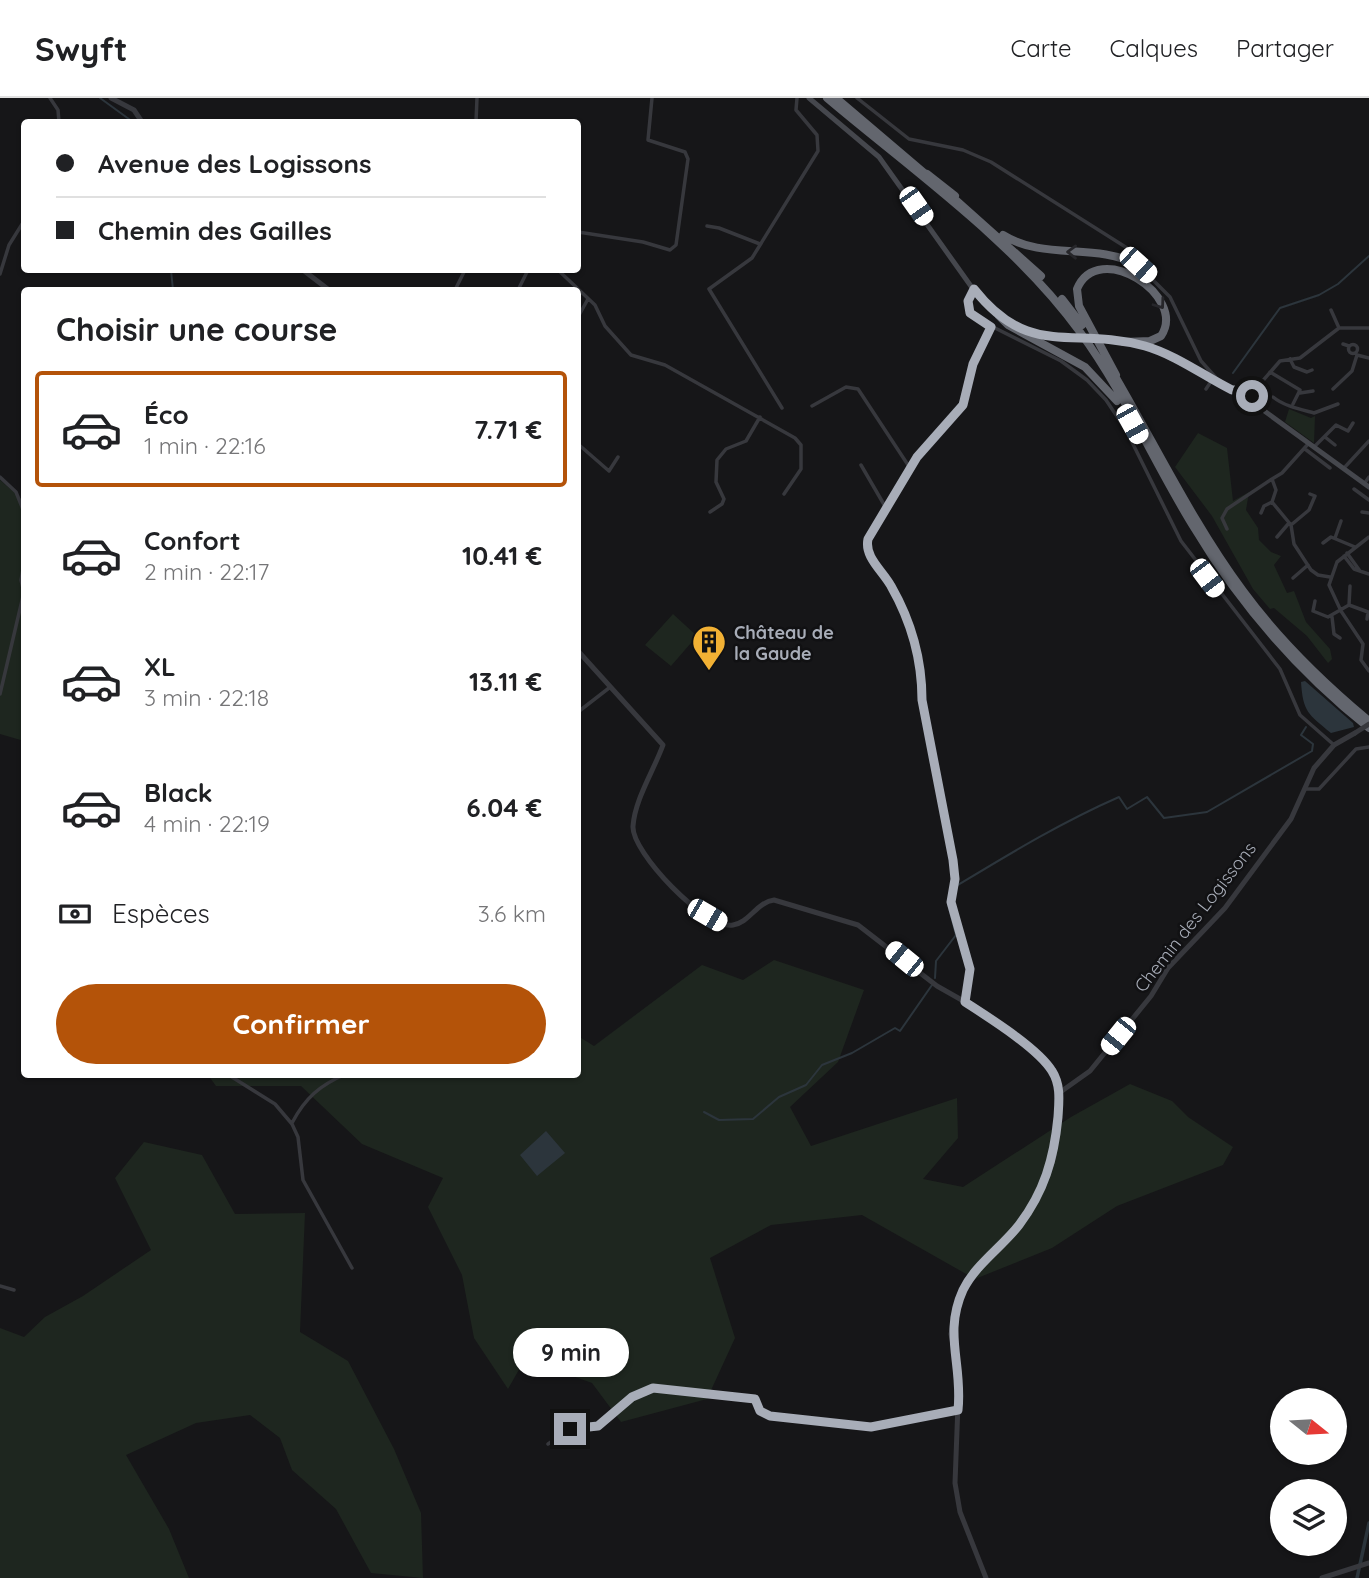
<!DOCTYPE html>
<html lang="fr">
<head>
<meta charset="utf-8">
<style>
	body { margin:0; font-family:Quicksand,sans-serif; background:#f6f6f6; color:#202124; height:100vh; display:flex; flex-direction:column; font-size:26px; white-space:nowrap }
	* { box-sizing:border-box; margin:0 }
	p { font-size:23px; color:#757577 }
	.icon { flex:none; width:38px; height:38px; fill:none; stroke:currentColor; stroke-width:2; stroke-linecap:round; stroke-linejoin:round }
	.map { position:relative; flex:1; overflow:hidden }
	.sheet { position:absolute; left:21px; top:189px; width:560px; height:791px; display:flex; flex-direction:column; background:#fff; border-radius:7px; box-shadow:0 2px 5px #0004 }
	.sheet>* { flex:none }
	.banner { position:absolute; left:21px; top:21px; width:560px; height:154px; border-radius:7px; box-shadow:0 2px 5px #0004; display:grid; align-content:center; height:154px; padding:0 35px; background:#fff }
	.needle { width:46px; rotate:108deg }
	.tools { position:absolute; left:1270px; top:1290px; display:grid; gap:14px }
	.tools a { display:grid; place-items:center; width:77px; height:77px; border-radius:50%; background:#fff; box-shadow:0 2px 5px #0004; font-size:35px }
	.end { position:absolute; width:32px; height:32px; margin:-16px; border:9px solid #a8adb8; background:#111; box-shadow:0 0 0 4px #111 }
	.from { border-radius:50% }
	.bubble { position:absolute; height:49px; border-radius:24px; background:#fff; box-shadow:0 2px 5px #0004; font-size:23px; font-weight:700; line-height:49px; text-align:center }
	.car { position:absolute; width:21px; height:42px; margin:-21px -10px; border-radius:9px; box-shadow:0 0 5px 2px #0007; background:linear-gradient(#fff 24%,#345 0 40%,#fff 0 76%,#345 0 86%,#fff 0) }
	.banner b { display:flex; align-items:center; gap:24px; height:66px; font-size:26px }
	.banner b+b { border-top:2px solid #e0e0e0 }
	.banner i { width:18px; height:18px; background:#202124 }
	ul { padding:0; list-style:none }
	li { display:flex; align-items:center; gap:21px; height:116px; margin:0 14px 10px; padding:0 21px; border:4px solid transparent; border-radius:7px }
	li div { flex:1 }
	li b { display:block; font-size:26px }
	li em { font-style:normal; font-weight:700 }
	li.selected { border-color:#b45309 }
	li>.icon { width:63px; height:63px; stroke-width:1.5 }
	h2 { padding:0 35px; font-size:32px; line-height:84px }
	.pay { display:flex; align-items:center; gap:18px; height:77px; padding:0 35px; font-size:26px }
	.pay p { margin-inline-start:auto }
	.action { display:flex; gap:14px; margin-top:auto; padding:14px 35px }
	.action a { flex:1; height:80px; border-radius:42px; background:#b45309; color:#fff; font-size:28px; font-weight:700; line-height:80px; text-align:center }
	header { display:flex; align-items:center; gap:42px; box-sizing:border-box; height:98px; padding:0 35px; background:#fff; border-bottom:2px solid #e0e0e0 }
	header strong { font-size:33px }
	nav { display:flex; gap:38px; margin-inline-start:auto; font-size:24px }
	.map>svg:first-child { display:block }
</style>
</head>
<body>
<header>
<strong>Swyft</strong>
<nav><a>Carte</a><a>Calques</a><a>Partager</a></nav>
</header>
<div class="map">
<svg width="1369" height="1480" viewBox="0 0 1369 1480">
	<rect width="100%" height="100%" fill="#161618"/>
	<!-- green -->
	<path fill="#1e261f" d="M 1289,311 L 1311,320 L 1315,318 L 1314,345 L 1285,324 Z
		M 1198,335 L 1227,350 L 1233,403 L 1249,394 L 1246,412 L 1258,430 L 1259,442 L 1271,454 L 1281,458 L 1274,467 L 1287,495 L 1294,493 L 1306,524 L 1330,551 L 1332,561 L 1328,565 L 1307,538 L 1274,510 L 1270,511 L 1253,491 L 1212,418 L 1175,369 Z
		M 0,382 L 24,403 L 24,643 L 0,636 Z
		M 673,516 L 697,538 L 671,568 L 645,547 Z
		M 774,862 L 864,892 L 838,964 L 790,1009 L 811,1048 L 957,1000 L 958,1040 L 923,1081 L 963,1089 L 1071,1019 L 1130,986 L 1172,1003 L 1188,1019 L 1233,1049 L 1223,1067 L 1117,1108 L 1052,1150 L 975,1181 L 862,1117 L 771,1127 L 710,1160 L 735,1240 L 707,1301 L 621,1324 L 592,1285 L 525,1261 L 508,1291 L 474,1240 L 462,1177 L 428,1109 L 443,1080 L 362,1046 L 301,988 L 216,988 L 208,977 L 578,976 L 578,938 L 594,948 L 702,867 L 743,882 Z
		M 144,1044 L 202,1057 L 235,1116 L 305,1115 L 300,1234 L 348,1263 L 394,1351 L 421,1415 L 423,1480 L 371,1475 L 336,1411 L 292,1372 L 280,1340 L 250,1317 L 196,1325 L 126,1357 L 169,1431 L 189,1480 L 0,1480 L 0,1230 L 24,1239 L 45,1219 L 83,1198 L 151,1152 L 115,1080 Z"/>
	<!-- water -->
	<path fill="#2c353c" d="M 1305,583 L 1353,625 L 1354,629 L 1331,635 C 1308,616 1303,614 1301,584 Z
		M 546,1033 L 565,1055 L 537,1078 L 520,1057 Z"/>
	<g fill="none" stroke-linecap="round" stroke-linejoin="round">
		<!-- stream -->
		<path stroke="#2c353c" stroke-width="2" d="M 100,0 L 133,24
			M 171,172 L 173,192
			M 1233,275 L 1280,210 L 1319,197 L 1338,186 L 1369,158
			M 958,787 C 1011,755 1062,724 1119,699 L 1127,711 L 1147,699 L 1164,720 L 1207,714 L 1312,653 L 1313,646 L 1301,637 L 1306,629
			M 935,880 L 936,863 L 956,837 L 948,806 L 952,792
			M 704,1014 L 719,1022 L 753,1021 L 779,999 L 806,987 L 822,967 L 852,955 L 895,930 L 900,933 L 932,887"/>
		<!-- canal -->
		<path stroke="#2c353c" stroke-width="3.5" d="M 1357,1480 L 1369,1425"/>
		<!-- minor -->
		<path stroke="#37383d" stroke-width="3.5" d="M 50,0 L 58,12 L 59,24
			M 857,0 L 909,41 L 963,52 L 991,64 L 1135,155 L 1138,167 L 1170,199 L 1201,263 L 1218,282
			M 476,24 L 477,0
			M 707,128 L 719,130 L 760,146
			M 578,134 L 643,144 L 670,152 L 676,147 L 688,61 L 685,54 L 648,42 L 652,0
			M 558,172 L 595,207 L 605,228 L 631,257 L 665,267 L 795,340 L 801,347 L 801,371 L 784,396
			M 0,176 L 9,147 L 24,123
			M 455,192 L 465,172
			M 518,192 L 528,172
			M 973,192 L 968,203 L 973,219 L 1061,263 L 1087,282 L 1106,302 L 1126,332 L 1181,443 L 1280,571 L 1300,617 L 1334,647
			M 1331,212 L 1339,230
			M 578,219 L 588,201
			M 1343,246 L 1349,248
			M1348.5 251a4.5 4.5 0 1 1 9 0a4.5 4.5 0 1 1-9 0Z
			M 1357,257 L 1369,260
			M 1290,261 L 1294,269 L 1307,274 L 1312,272
			M 1270,274 L 1300,292 L 1293,306
			M 1206,291 L 1212,282
			M 1333,291 L 1352,273 L 1357,257
			M 1253,294 L 1280,263 L 1300,260 L 1339,230 L 1369,230
			M 1300,295 L 1313,293
			M 1273,299 C 1284,308 1299,311 1314,315 L 1338,306
			M 812,308 L 846,289 L 858,291 L 910,370
			M 782,310 L 709,191 L 752,160 L 818,53 L 817,37 L 796,12 L 797,0
			M 1325,339 L 1335,347
			M 1309,345 L 1282,375 L 1272,381 L 1276,392 L 1272,404 L 1291,427 L 1294,446 L 1311,472 L 1318,477 L 1330,479
			M 578,346 L 609,373 L 618,359
			M 1315,348 L 1336,327 L 1348,333 L 1353,325
			M 1305,351 L 1330,370
			M 861,367 L 886,410
			M 1344,370 L 1369,343
			M 0,379 L 16,394 L 24,414
			M 1364,386 L 1369,379
			M 1354,391 L 1369,402
			M 710,414 L 722,406 L 724,401 L 716,384 L 717,362 L 726,351 L 746,343 L 760,319
			M 1362,414 L 1369,415
			M 1261,415 L 1264,408 L 1272,404
			M 1291,427 L 1309,412 L 1315,398 L 1310,396
			M 1227,431 L 1222,420 L 1227,411 L 1272,381
			M 1277,439 L 1289,425
			M 1369,439 L 1337,464 L 1329,487 L 1341,513 L 1363,546 L 1361,562 L 1369,573
			M 1335,440 L 1341,423
			M 1323,445 L 1331,439 L 1355,449
			M 1347,455 L 1360,473
			M 1344,458 L 1354,471 L 1369,476
			M 1293,480 L 1308,467
			M 1315,503 L 1313,513 L 1328,519 L 1349,507 L 1368,514 L 1367,521
			M 1349,507 L 1350,488
			M 1332,519 L 1334,536 L 1340,540
			M 0,596 L 24,494 L 21,482 L 24,466
			M 578,614 L 609,590
			M 1305,691 L 1319,691 L 1356,651 L 1369,649
			M 965,904 L 970,871 L 951,804 L 955,781 L 953,762 L 923,610 L 922,580 L 911,530 L 897,498 L 866,448 L 870,438 L 917,359 L 963,307 L 973,266 L 991,229
			M 227,976 L 275,1006 L 292,1026 L 298,1039 L 303,1082 L 352,1170
			M 292,1025 C 305,1000 320,987 346,976
			M 0,1188 L 14,1192
			M 548,1346 L 570,1331 L 598,1328 L 632,1299 L 653,1290 L 755,1301 L 760,1313 L 770,1318 L 871,1329 L 958,1312"/>
		<!-- tertiary -->
		<path stroke="#37383d" stroke-width="5" d="M 111,0 L 134,12 L 142,24
			M 303,172 L 329,192
			M 578,553 L 663,647 C 654,672 635,701 633,728 C 631,754 706,832 733,827 C 749,825 757,804 774,802 L 858,827 L 937,888 L 967,905 L 1035,954 L 1055,978 L 1059,995 L 1054,1058 L 1048,1077 L 1021,1124 L 968,1182 L 958,1206 L 951,1236 L 959,1280 L 955,1385 L 960,1414 L 986,1480
			M 1059,995 L 1090,973 L 1151,898 L 1168,870 L 1225,810 L 1291,721 L 1314,670 L 1334,647 L 1355,635
			M 1322,1480 L 1369,1465"/>
		<!-- secondary -->
		<path stroke="#45474d" stroke-width="5" d="M 809,0 L 879,59 L 973,191 L 999,218
			M 1026,233 L 1070,241
			M 1107,243 L 1126,244
			M 1136,246 L 1162,254 L 1241,296 L 1369,389
			M 1236,292 L 1251,291 L 1261,311"/>
		<!-- motorway -->
		<path stroke="#63666e" stroke-width="8" d="M 827,0 C 912,72 1014,143 1080,234 C 1125,295 1155,367 1195,431 C 1241,508 1299,574 1369,630
			M 836,0 L 929,79
			M 927,76 L 955,98
			M 949,96 L 1041,178
			M 1003,137 C 1045,163 1095,144 1138,167
			M 1062,201 L 1082,227
			M 999,218 L 1008,227 L 1085,269 L 1117,303
			M 1112,273 C 1155,346 1192,424 1243,493 C 1279,542 1322,584 1369,623
			M 1116,277 L 1079,208 L 1077,191 C 1098,140 1188,198 1161,238 L 1150,243 L 1124,244"/>
		<!-- tertiary-bridge -->
		<path stroke="#37383d" stroke-width="5" d="M 1355,635 L 1369,626"/>
		<!-- secondary-bridge -->
		<path stroke="#45474d" stroke-width="5" d="M 1070,241 L 1107,243"/>
	</g>
	<!-- one-way arrows -->
	<defs><path id="oneway-chevron" d="M-2-3.5L2.5 0L-2 3.5" fill="none" stroke-width="1.6" stroke-linecap="round" stroke-linejoin="round" transform="scale(1.75)"/></defs>
	<g stroke="#26262a">
		<use href="#oneway-chevron" transform="translate(1072 154) rotate(-179)"/>
		<use href="#oneway-chevron" transform="translate(1160 206) rotate(54)"/>
	</g>
	<g fill="none" stroke-linecap="round" stroke-linejoin="round">
		<!-- route -->
		<path stroke="#a8adb8" stroke-width="9" d="M 570,1331 L 598,1328 L 632,1299 L 653,1290 L 755,1301 L 760,1313 L 770,1318 L 871,1329 L 958,1312 C 963,1266 943,1236 963,1192 C 975,1167 1002,1149 1019,1127 C 1044,1094 1054,1061 1058,1019 C 1059,1003 1061,987 1052,973 C 1038,950 988,919 965,904 L 970,871 L 951,804 L 955,781 L 953,762 L 922,602 C 922,561 911,523 891,488 C 883,473 864,459 868,441 L 917,359 L 963,307 L 973,266 L 991,229 L 970,215 L 968,203 L 974,191 C 1030,262 1073,228 1145,248 C 1176,257 1204,278 1232,292 L 1241,292 L 1244,301 L 1252,298"/>
	</g>
	<!-- icons -->
	<defs>
		<g id="building-pin" transform="scale(1.75)"><path d="M0 17L-7.5 6A9.5 9.5 0 1 1 7.5 6Z" fill="#f2b134" stroke="#111113"/><path d="M-4-6H4V6H1V3H-1V6H-4ZM-2.5-4.3h1.7v1.8h-1.7ZM.8-4.3h1.7v1.8H.8ZM-2.5-1h1.7V.8h-1.7ZM.8-1h1.7V.8H.8Z" fill="#111"/></g>
	</defs>
	<g fill-rule="evenodd">
		<use href="#building-pin" x="709" y="544"/>
	</g>
	<g text-anchor="middle" dominant-baseline="central" stroke-width="5" stroke-linejoin="round" paint-order="stroke">
		<!-- poi labels -->
		<g font-size="18" font-weight="bold" fill="#a8adb8" stroke="#111113" text-anchor="start">
			<text x="734" y="534">Château de<tspan x="734" dy="21">la Gaude</tspan></text>
		</g>
		<!-- street labels -->
		<g font-size="18" fill="#a8adb8" stroke="#111113">
			<text transform="translate(1195 819) rotate(-52)">Chemin des Logissons</text>
		</g>
	</g>
</svg>
<div class="tools">
<a><svg class="needle" viewBox="-14 -14 28 28"><path d="M0-13l5 13h-10z" fill="#e53935"/><path d="M0 13l5-13h-10z" fill="#757577"/></svg></a>
<a><svg class="icon" aria-label="layers" viewBox="0 0 24 24"><path d="M12 4l9 5-9 5-9-5zM3 14l9 5 9-5"/></svg></a>
</div>
<i class="end from" style="left:1252px;top:298px"></i>
<i class="end" style="left:570px;top:1331px"></i>
<div class="bubble" style="left:513px;top:1230px;width:116px">9 min</div>
<i class="car" style="left:916px;top:108px;rotate:145deg"></i>
<i class="car" style="left:1138px;top:167px;rotate:132deg"></i>
<i class="car" style="left:1132px;top:326px;rotate:151deg"></i>
<i class="car" style="left:1207px;top:480px;rotate:143deg"></i>
<i class="car" style="left:707px;top:817px;rotate:120deg"></i>
<i class="car" style="left:904px;top:861px;rotate:309deg"></i>
<i class="car" style="left:1118px;top:938px;rotate:219deg"></i>
<div class="banner">
<b><i class="from"></i>Avenue des Logissons</b>
<b><i></i>Chemin des Gailles</b>
</div>
<section class="sheet">
<h2>Choisir une course</h2>
<ul>
<li class="selected"><svg class="icon" aria-label="car" viewBox="0 0 24 24"><path d="M5 17H2v-5l4-1 3-4h7l3 4 3 1v5h-3M9 17h6M6 11h13"/><circle cx="7" cy="17" r="2"/><circle cx="17" cy="17" r="2"/></svg><div><b>Éco</b><p>1 min · 22:16</p></div><em>7.71 €</em></li>
<li><svg class="icon" aria-label="car" viewBox="0 0 24 24"><path d="M5 17H2v-5l4-1 3-4h7l3 4 3 1v5h-3M9 17h6M6 11h13"/><circle cx="7" cy="17" r="2"/><circle cx="17" cy="17" r="2"/></svg><div><b>Confort</b><p>2 min · 22:17</p></div><em>10.41 €</em></li>
<li><svg class="icon" aria-label="car" viewBox="0 0 24 24"><path d="M5 17H2v-5l4-1 3-4h7l3 4 3 1v5h-3M9 17h6M6 11h13"/><circle cx="7" cy="17" r="2"/><circle cx="17" cy="17" r="2"/></svg><div><b>XL</b><p>3 min · 22:18</p></div><em>13.11 €</em></li>
<li><svg class="icon" aria-label="car" viewBox="0 0 24 24"><path d="M5 17H2v-5l4-1 3-4h7l3 4 3 1v5h-3M9 17h6M6 11h13"/><circle cx="7" cy="17" r="2"/><circle cx="17" cy="17" r="2"/></svg><div><b>Black</b><p>4 min · 22:19</p></div><em>6.04 €</em></li>
</ul>
<div class="pay"><svg class="icon" aria-label="cash" viewBox="0 0 24 24"><path d="M3 7h18v10H3z"/><circle cx="12" cy="12" r="2"/></svg>Espèces<p>3.6 km</p></div>
<div class="action"><a>Confirmer</a></div>
</section>
</div>
</body>
</html>
